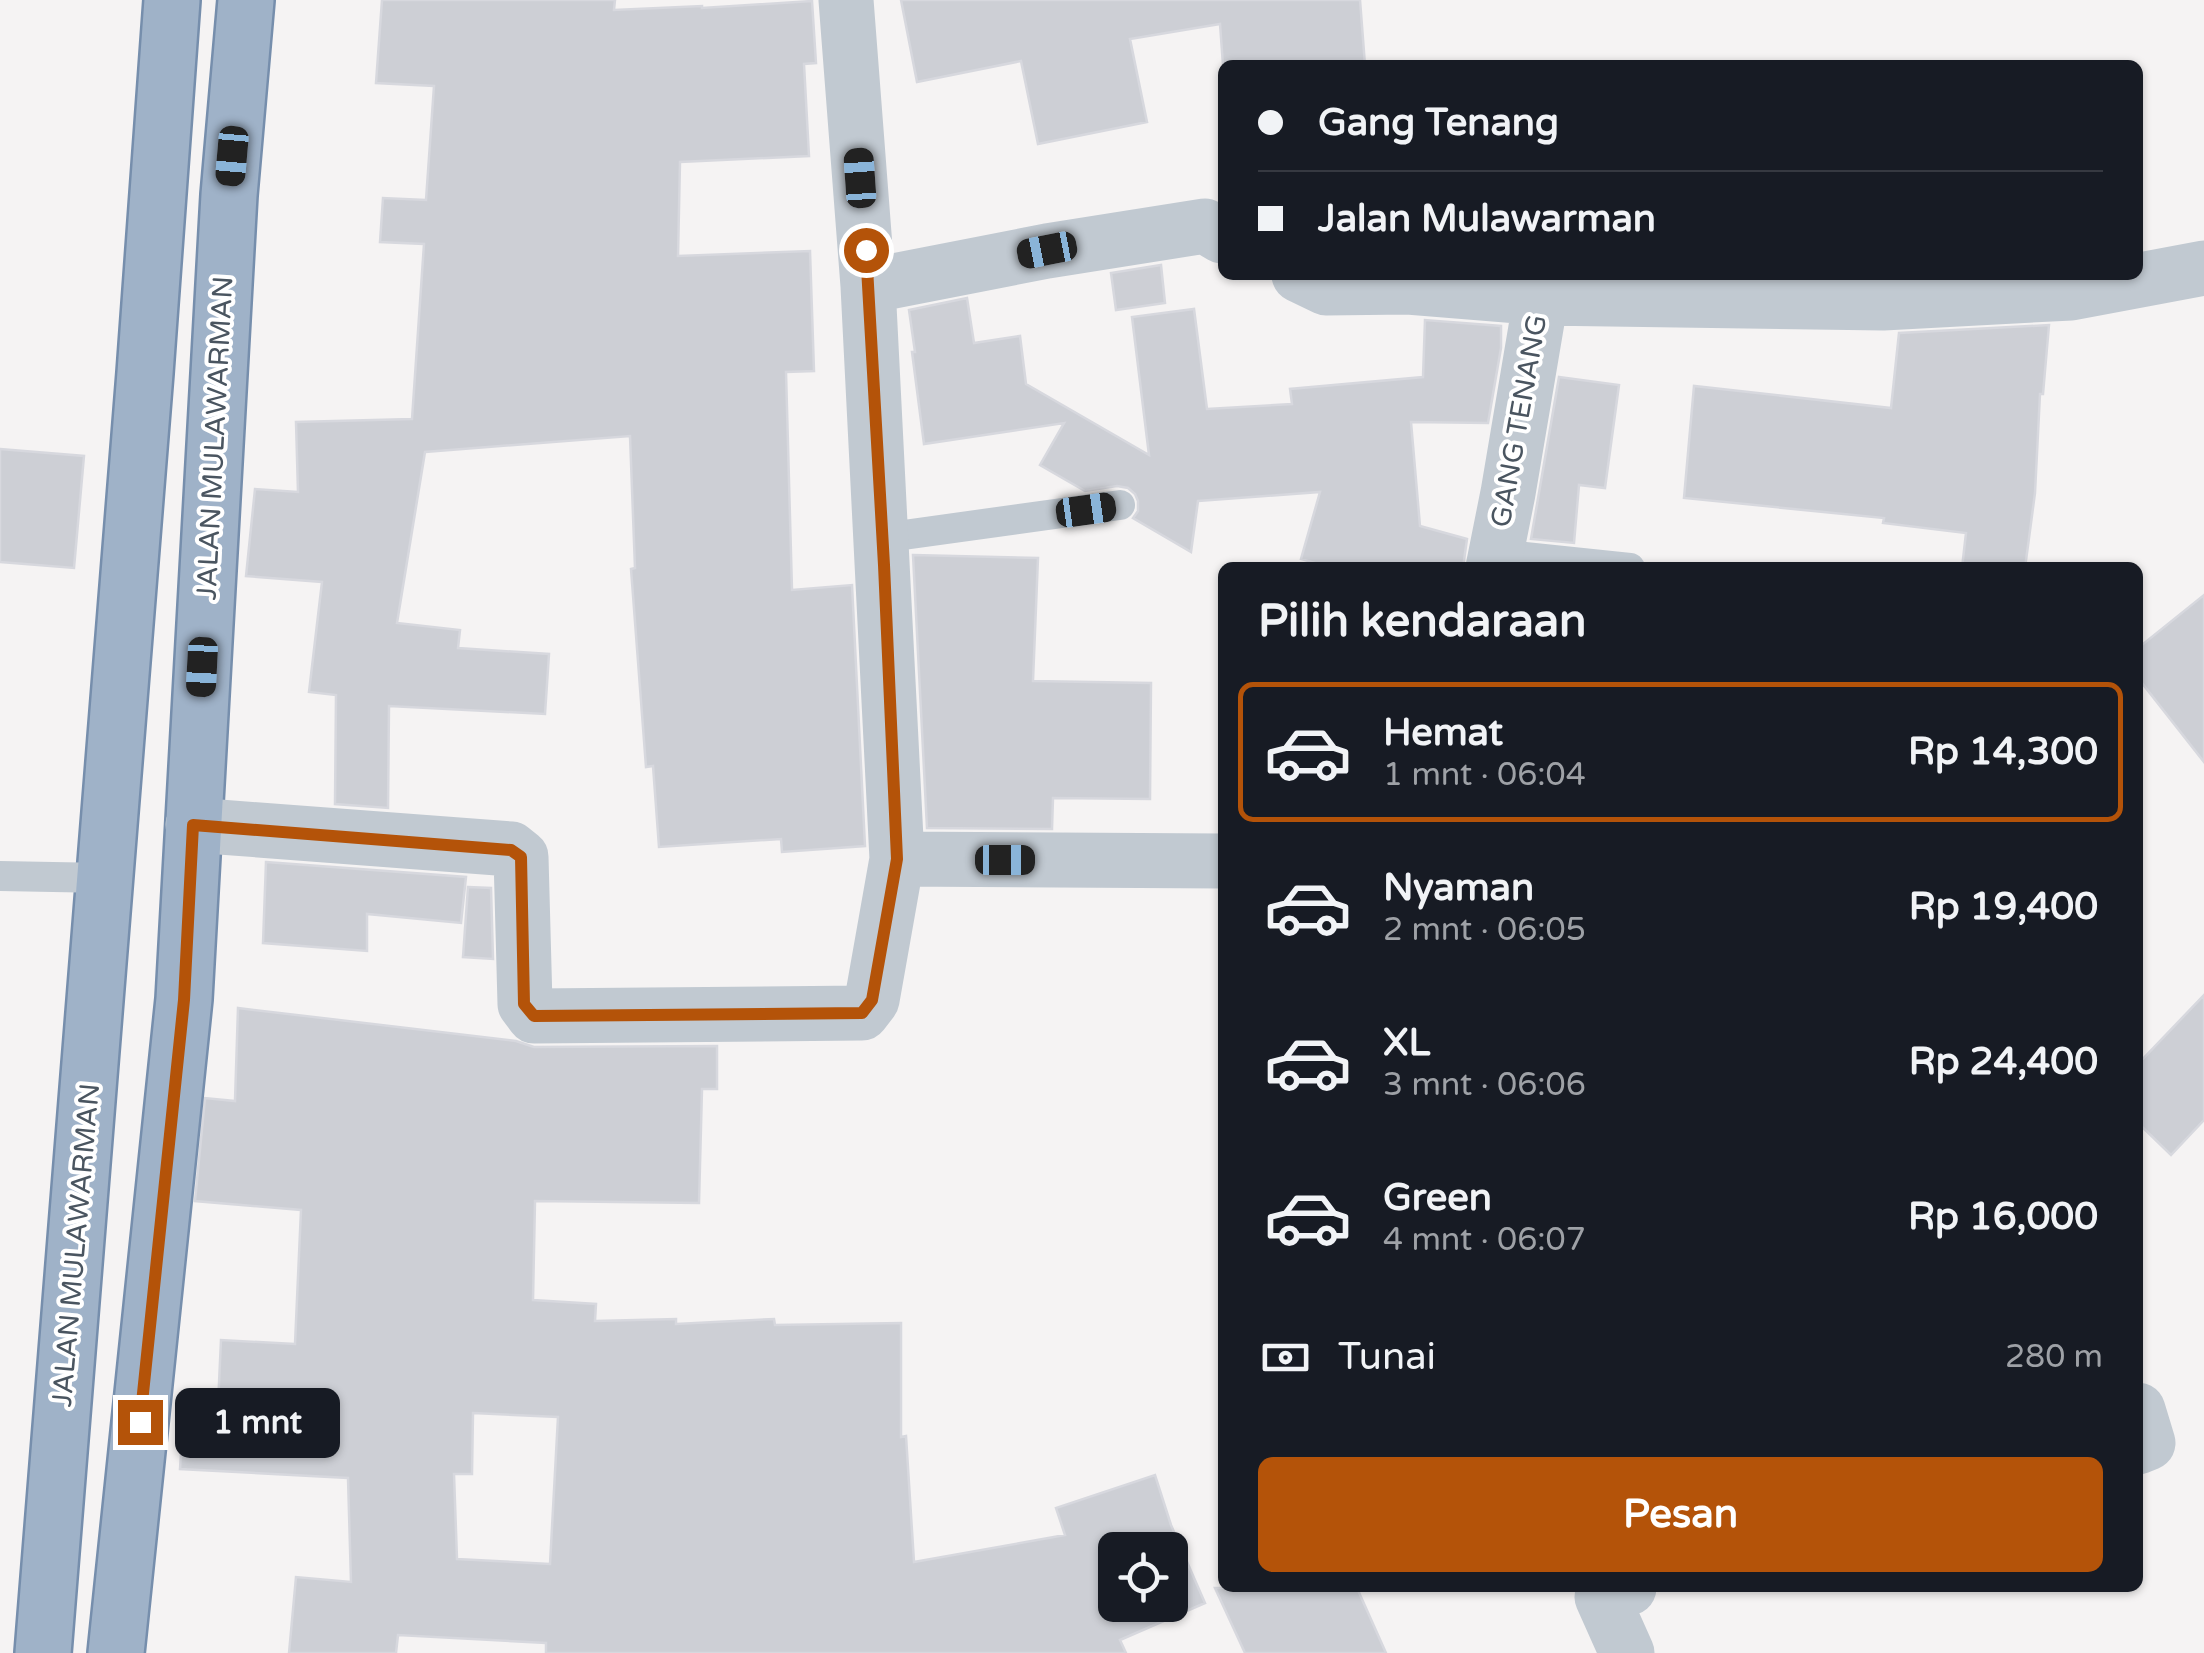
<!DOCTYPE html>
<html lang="id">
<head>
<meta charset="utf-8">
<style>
	body { margin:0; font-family:"Varela Round",sans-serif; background:#20242c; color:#f1f3f6; height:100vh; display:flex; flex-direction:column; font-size:38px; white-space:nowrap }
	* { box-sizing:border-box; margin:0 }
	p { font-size:32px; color:#9ea1a6 }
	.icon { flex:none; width:55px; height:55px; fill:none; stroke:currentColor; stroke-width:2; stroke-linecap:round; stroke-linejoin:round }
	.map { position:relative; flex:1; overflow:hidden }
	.side { position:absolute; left:1218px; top:562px; width:925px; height:1030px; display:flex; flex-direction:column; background:#171b24; border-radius:15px; box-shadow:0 2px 8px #0004 }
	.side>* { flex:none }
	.guide { position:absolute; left:1218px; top:60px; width:925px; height:220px; border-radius:15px; box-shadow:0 2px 8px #0004; display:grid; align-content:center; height:220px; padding:0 40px; background:#171b24 }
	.fabs { position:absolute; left:1098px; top:1532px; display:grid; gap:20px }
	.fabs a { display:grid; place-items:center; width:90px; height:90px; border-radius:15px; background:#171b24; box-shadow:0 2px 8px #0004; font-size:50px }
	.end { position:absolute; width:45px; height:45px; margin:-22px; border:12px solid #b45309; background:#fff; box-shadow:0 0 0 5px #fff }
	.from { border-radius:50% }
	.bubble { position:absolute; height:70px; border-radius:15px; background:#171b24; box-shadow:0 2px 8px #0004; font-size:32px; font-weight:700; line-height:70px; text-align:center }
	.car { position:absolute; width:30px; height:60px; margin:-30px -15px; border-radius:12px; box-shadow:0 0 8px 2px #0007; background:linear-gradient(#222 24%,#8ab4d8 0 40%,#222 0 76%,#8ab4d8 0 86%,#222 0) }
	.guide b { display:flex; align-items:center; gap:35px; height:95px; font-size:38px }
	.guide b+b { border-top:2px solid #363941 }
	.guide i { width:25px; height:25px; background:#f1f3f6 }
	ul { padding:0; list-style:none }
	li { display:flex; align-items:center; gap:30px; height:140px; margin:0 20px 15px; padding:0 20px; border:5px solid transparent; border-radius:15px }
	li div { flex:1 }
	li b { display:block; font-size:38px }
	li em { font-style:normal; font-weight:700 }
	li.on { border-color:#b45309 }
	li>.icon { width:90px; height:90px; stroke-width:1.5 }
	h2 { padding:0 40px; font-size:45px; line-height:120px }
	.pay { display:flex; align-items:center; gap:25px; height:110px; padding:0 40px; font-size:38px }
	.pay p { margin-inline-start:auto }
	.cta { display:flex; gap:20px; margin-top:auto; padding:20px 40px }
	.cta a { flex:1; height:115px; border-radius:15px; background:#b45309; color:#fff; font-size:40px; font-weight:700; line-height:115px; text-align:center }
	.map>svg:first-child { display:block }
</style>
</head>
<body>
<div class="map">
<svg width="2204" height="1653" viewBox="0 0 2204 1653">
	<rect width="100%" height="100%" fill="#f5f3f3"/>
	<!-- building -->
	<path fill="#cdcfd5" stroke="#d7d8de" stroke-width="2.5" fill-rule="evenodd" d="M 382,0 L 615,0 L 614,10 L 702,6 L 702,8 L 812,1 L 816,63 L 804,64 L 809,156 L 680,162 L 678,256 L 810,251 L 814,371 L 786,372 L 792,590 L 852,585 L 865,846 L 782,852 L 781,839 L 659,847 L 653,766 L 646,767 L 631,569 L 635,568 L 630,436 L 425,452 L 397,623 L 460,630 L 458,648 L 549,654 L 545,714 L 389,706 L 388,808 L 335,804 L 336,695 L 309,692 L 322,582 L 246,576 L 255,489 L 298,492 L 296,422 L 412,419 L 424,244 L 380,242 L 383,198 L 426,200 L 434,86 L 376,83 Z
		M 901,0 L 1360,0 L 1365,65 L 1223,65 L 1220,24 L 1130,39 L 1147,122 L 1038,144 L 1021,61 L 917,82 Z
		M 1161,265 L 1165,303 L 1116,310 L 1111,273 Z
		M 967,298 L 974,343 L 1020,336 L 1026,384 L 1149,455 L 1132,317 L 1194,309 L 1207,409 L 1292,404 L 1290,389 L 1423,377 L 1425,320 L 1501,326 L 1501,348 L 1488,423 L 1411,422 L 1420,526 L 1467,539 L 1463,568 L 1332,568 L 1301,559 L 1320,492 L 1198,501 L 1191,552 L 1133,518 L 1138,511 L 1138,501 L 1135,494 L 1128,488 L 1117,486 L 1085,491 L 1040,465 L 1064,423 L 924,444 L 912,352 L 915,352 L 909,310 Z
		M 2049,325 L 2043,394 L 2040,394 L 2035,493 L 2025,568 L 1962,568 L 1966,533 L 1883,523 L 1884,518 L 1684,498 L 1694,386 L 1891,408 L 1899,333 Z
		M 1559,377 L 1619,385 L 1605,488 L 1579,485 L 1574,543 L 1531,539 Z
		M 0,449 L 84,456 L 74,568 L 0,562 Z
		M 913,555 L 1038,558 L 1033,681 L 1151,683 L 1150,799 L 1053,798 L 1052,829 L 927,828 Z
		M 2204,595 L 2204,762 L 2138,678 L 2138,648 Z
		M 266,862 L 466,877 L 461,923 L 367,914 L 367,951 L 263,943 Z
		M 468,887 L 491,888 L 493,959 L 463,957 Z
		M 2204,995 L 2204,1120 L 2171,1155 L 2138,1123 L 2138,1064 Z
		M 238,1008 L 516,1041 L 534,1047 L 717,1046 L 717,1089 L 702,1089 L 699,1203 L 535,1201 L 533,1300 L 596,1304 L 595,1321 L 676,1319 L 676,1324 L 774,1319 L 775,1325 L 901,1323 L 901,1437 L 906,1436 L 914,1562 L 1065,1535 L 1056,1508 L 1155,1475 L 1171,1525 L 1205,1603 L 1120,1640 L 1126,1653 L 546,1653 L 546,1643 L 398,1635 L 396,1653 L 289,1653 L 296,1577 L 351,1582 L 348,1478 L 180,1469 L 184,1403 L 218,1405 L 221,1340 L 295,1344 L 301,1210 L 195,1201 L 205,1098 L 235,1101 ZM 473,1413 L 558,1417 L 550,1564 L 457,1559 L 454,1474 L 472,1474 ZM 1115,1550 L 1170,1550 L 1170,1605 L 1115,1605 Z
		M 1215,1588 L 1357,1588 L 1386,1653 L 1245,1653 Z"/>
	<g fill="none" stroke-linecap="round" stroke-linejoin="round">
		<!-- trunk casing -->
		<g stroke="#768eac" stroke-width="60">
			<path id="trunk" d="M 43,1653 L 145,373 L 172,0
				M 116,1653 L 184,999 L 229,195 L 246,0"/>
		</g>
		<!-- service -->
		<path stroke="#c1c9d1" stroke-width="30" d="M 882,538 L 1120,505
			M 1496,554 L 1630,568
			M 0,876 L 106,878"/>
		<!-- minor -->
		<path stroke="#c1c9d1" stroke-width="55" d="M 1299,275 L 1326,288 L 1408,287 L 1541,298 L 1883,303 L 2071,293 L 2204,268
			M 868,286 L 1047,251 L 1205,226 L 1222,236
			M 1493,568 L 1508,493 L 1541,298 L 1540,275
			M 193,825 L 511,849 L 521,857 L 525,1004 L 534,1016 L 862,1013 L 872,1000 L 897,859 L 868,286 L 846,0
			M 897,859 L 1222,861
			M 2138,1410 L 2148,1443 L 2138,1447
			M 1627,1653 L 1602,1597 L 1629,1588"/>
		<!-- trunk -->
		<use href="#trunk" stroke="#9fb2c8" stroke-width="55"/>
	</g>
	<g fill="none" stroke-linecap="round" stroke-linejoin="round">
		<!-- route -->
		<path stroke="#b45309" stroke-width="12" d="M 140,1422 L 184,1000 L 193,825 L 511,850 L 521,857 L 524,1004 L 534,1016 L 862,1013 L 872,1000 L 897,859 L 884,565 L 866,250"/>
	</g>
	<g text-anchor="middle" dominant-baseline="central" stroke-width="8" stroke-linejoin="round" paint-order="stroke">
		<!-- street labels -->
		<g font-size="28" fill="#4a5560" stroke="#fff">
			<text transform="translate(1519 421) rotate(-80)">GANG TENANG</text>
			<text transform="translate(215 438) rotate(-87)">JALAN MULAWARMAN</text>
			<text transform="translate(76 1245) rotate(-85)">JALAN MULAWARMAN</text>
		</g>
	</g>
</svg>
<div class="fabs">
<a><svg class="icon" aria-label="locate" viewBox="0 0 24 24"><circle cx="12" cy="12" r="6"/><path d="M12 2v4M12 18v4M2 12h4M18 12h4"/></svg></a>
</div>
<i class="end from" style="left:866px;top:250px"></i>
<i class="end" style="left:140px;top:1422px"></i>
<div class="bubble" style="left:175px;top:1388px;width:165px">1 mnt</div>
<i class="car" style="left:232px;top:156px;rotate:185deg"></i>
<i class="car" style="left:860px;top:178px;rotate:356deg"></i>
<i class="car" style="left:1047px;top:250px;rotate:259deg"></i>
<i class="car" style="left:1086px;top:510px;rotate:82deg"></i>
<i class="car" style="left:202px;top:667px;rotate:183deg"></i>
<i class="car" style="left:1005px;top:860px;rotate:90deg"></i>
<div class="guide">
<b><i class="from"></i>Gang Tenang</b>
<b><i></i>Jalan Mulawarman</b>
</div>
<section class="side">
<h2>Pilih kendaraan</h2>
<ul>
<li class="on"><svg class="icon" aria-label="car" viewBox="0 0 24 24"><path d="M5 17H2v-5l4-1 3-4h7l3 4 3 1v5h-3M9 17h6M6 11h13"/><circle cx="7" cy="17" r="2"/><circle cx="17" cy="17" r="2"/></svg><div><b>Hemat</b><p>1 mnt · 06:04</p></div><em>Rp 14,300</em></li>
<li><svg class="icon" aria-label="car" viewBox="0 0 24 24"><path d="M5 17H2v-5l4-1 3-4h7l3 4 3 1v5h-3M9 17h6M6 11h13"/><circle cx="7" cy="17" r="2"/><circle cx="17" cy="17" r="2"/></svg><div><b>Nyaman</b><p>2 mnt · 06:05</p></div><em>Rp 19,400</em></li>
<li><svg class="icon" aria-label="car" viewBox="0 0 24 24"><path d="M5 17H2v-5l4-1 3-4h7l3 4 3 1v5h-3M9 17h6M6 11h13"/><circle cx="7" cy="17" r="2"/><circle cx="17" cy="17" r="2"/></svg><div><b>XL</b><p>3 mnt · 06:06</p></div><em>Rp 24,400</em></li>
<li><svg class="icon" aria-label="car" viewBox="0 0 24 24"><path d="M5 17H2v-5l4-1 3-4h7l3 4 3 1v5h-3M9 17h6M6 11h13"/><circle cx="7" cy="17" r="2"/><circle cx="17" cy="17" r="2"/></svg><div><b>Green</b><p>4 mnt · 06:07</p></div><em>Rp 16,000</em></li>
</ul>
<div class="pay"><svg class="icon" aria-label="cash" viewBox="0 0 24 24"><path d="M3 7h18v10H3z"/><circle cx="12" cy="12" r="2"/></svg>Tunai<p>280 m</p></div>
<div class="cta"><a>Pesan</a></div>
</section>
</div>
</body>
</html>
